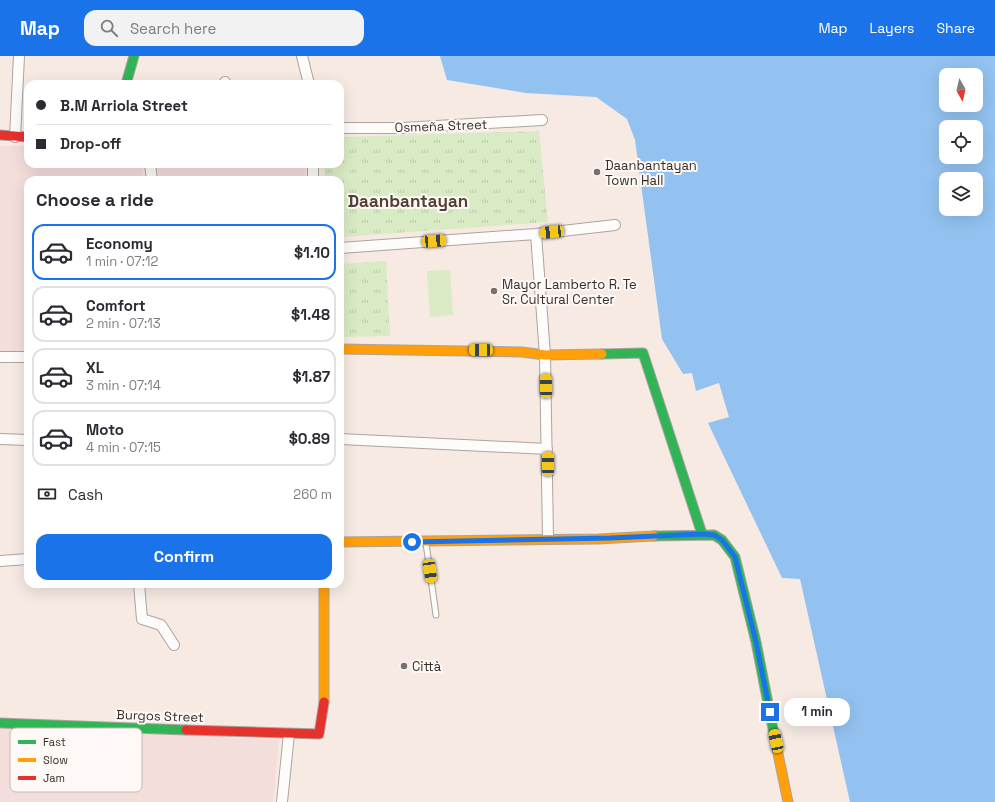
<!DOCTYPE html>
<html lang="en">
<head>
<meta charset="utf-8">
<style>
	body { margin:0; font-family:"Space Grotesk",sans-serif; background:#f2f2f3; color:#2b2b33; height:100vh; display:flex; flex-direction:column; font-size:15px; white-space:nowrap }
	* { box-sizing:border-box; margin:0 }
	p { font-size:13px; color:#7c7c81 }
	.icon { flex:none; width:22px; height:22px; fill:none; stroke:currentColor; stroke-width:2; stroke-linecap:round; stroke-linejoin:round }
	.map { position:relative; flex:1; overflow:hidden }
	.side { position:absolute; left:24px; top:120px; width:320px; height:412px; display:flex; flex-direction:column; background:#fff; border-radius:12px; box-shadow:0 4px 16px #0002 }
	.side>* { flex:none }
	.banner { position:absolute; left:24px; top:24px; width:320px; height:88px; border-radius:12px; box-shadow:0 4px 16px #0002; display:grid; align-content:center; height:88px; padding:0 12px; background:#fff }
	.needle { width:26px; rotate:172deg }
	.fabs { position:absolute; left:939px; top:12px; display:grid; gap:8px }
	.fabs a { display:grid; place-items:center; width:44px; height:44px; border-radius:8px; background:#fff; box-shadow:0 4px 16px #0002; font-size:20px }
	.end { position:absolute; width:18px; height:18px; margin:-9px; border:5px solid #1a73e8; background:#fff; box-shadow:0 0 0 2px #fff }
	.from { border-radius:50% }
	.bubble { position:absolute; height:28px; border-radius:12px; background:#fff; box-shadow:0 4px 16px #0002; font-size:13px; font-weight:800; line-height:28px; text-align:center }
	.car { position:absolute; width:12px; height:24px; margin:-12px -6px; border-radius:5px; box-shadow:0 0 3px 1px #0007; background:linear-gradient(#f5c518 24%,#345 0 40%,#f5c518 0 76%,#345 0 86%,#f5c518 0) }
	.banner b { display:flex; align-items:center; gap:14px; height:38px; font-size:15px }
	.banner b+b { border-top:1px solid #e1e1e2 }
	.banner i { width:10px; height:10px; background:#2b2b33 }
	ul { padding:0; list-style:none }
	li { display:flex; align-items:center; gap:12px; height:56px; margin:0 8px 6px; padding:0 4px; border:2px solid #e1e1e2; border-radius:12px }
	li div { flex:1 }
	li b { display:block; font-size:15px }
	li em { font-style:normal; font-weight:800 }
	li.active { border-color:#1a73e8 }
	li>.icon { width:36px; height:36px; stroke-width:1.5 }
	h2 { padding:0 12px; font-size:18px; line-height:48px }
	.pay { display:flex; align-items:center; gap:10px; height:44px; padding:0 12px; font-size:15px }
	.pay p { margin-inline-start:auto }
	.action { display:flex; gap:8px; margin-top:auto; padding:8px 12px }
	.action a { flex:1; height:46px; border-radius:12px; background:#1a73e8; color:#fff; font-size:16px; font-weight:800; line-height:46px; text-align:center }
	header { display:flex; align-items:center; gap:24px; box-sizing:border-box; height:56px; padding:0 20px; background:#1a73e8; color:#fff }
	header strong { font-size:19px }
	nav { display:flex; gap:22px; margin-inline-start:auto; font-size:14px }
	.search { width:280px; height:36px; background:#f2f2f3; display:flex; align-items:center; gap:10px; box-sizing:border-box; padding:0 14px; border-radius:12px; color:#7c7c81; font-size:15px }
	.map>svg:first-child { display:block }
</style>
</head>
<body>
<header>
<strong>Map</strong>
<div class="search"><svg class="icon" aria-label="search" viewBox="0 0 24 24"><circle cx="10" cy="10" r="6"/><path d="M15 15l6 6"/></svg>Search here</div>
<nav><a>Map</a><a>Layers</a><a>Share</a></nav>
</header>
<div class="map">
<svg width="995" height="746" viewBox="0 0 995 746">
	<defs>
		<pattern id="grass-tufts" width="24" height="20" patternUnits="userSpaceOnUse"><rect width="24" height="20" fill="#d9ebc4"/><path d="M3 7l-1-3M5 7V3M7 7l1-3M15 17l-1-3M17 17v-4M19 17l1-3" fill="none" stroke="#bbcaa8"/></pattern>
	</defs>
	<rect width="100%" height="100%" fill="#f6eae3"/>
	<!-- education -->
	<path fill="#f3dedc" d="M 0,90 L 28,90 L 28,108 L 142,108 L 144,124 L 28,124 L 28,297 L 0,298 Z
		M 157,108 L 305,108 L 306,124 L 159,124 Z
		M 0,668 L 279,684 L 273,746 L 0,746 Z"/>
	<!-- grass -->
	<path fill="url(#grass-tufts)" d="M 539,75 L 548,166 L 340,181 L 340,124 L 325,124 L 324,108 L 340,108 L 340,81 Z
		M 386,205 L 390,280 L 340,281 L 340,208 Z"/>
	<!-- pitch -->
	<path fill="#d9ebc4" d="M 450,214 L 453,259 L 430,261 L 427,215 Z"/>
	<!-- water -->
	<path fill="#93c2f0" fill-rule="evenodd" d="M 440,0 L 995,0 L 995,746 L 850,746 L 800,523 L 782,522 L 708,367 L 729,361 L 719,327 L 696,335 L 692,317 L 683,318 L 662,283 L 635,84 L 627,63 L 596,41 L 526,37 L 447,24 ZM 946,19 L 976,19 L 976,49 L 946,49 ZM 946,71 L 976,71 L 976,101 L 946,101 ZM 946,123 L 976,123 L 976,153 L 946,153 Z"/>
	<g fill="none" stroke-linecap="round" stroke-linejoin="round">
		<!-- lane casing -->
		<g stroke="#aca49e" stroke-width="7">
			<path id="lane" d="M 426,487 L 436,559"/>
		</g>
		<!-- street casing -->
		<g stroke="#aca49e" stroke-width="12">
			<path id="street" d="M 302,0 L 309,28
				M 225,26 L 225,28
				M 340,72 L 402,72 L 542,64
				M 15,81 L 19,0
				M 150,108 L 152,124
				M 313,108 L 313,124
				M 536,178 L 545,299 L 548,482
				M 340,192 L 536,178 L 615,169
				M 0,301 L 28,301
				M 0,383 L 28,384
				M 340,383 L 547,393
				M 0,505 L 28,503
				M 139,528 L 142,563 L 161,569 L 174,589
				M 282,746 L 289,678"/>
		</g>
		<!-- fast casing -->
		<g stroke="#aca49e" stroke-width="11">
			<path id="fast" d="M 126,28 L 134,0
				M 602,298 L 643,297 L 702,478
				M 654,480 L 714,479 L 722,484 L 735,501 L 756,586 L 776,688
				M 0,667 L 186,674"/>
		</g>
		<!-- slow casing -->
		<g stroke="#aca49e" stroke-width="11">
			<path id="slow" d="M 340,293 L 522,296 L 545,299 L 602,298
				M 340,486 L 598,483 L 654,480
				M 324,528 L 324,646
				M 776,688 L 788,746"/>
		</g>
		<!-- jam casing -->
		<g stroke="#aca49e" stroke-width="11">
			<path id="jam" d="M 0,79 L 28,81
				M 186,674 L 319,678 L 324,646"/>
		</g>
		<!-- lane -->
		<use href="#lane" stroke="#fefcfb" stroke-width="5"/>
		<!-- street -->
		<use href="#street" stroke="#fefcfb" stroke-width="10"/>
		<!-- fast -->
		<use href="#fast" stroke="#30b455" stroke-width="9"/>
		<!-- slow -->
		<use href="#slow" stroke="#ff9f0a" stroke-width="9"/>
		<!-- jam -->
		<use href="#jam" stroke="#e5322d" stroke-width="9"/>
	</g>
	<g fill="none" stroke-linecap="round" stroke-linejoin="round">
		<!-- route -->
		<path stroke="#1a73e8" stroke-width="5" d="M 412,486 L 610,482 L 702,478 L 714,479 L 722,484 L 735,501 L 756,586 L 770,656"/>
	</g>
	<!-- markers -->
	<g fill="#79706a" stroke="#fef9f7" stroke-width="1.5">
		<circle cx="597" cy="116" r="4"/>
		<circle cx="494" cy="235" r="4"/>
		<circle cx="404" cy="610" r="4"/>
	</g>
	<g text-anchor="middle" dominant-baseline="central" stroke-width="4" stroke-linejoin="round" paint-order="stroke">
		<!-- street labels -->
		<g font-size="13" fill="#362e29" stroke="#fef9f7">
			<text transform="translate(441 70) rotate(-2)">Osmeña Street</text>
			<text transform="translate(160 660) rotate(2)">Burgos Street</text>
		</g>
		<!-- poi labels -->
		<g font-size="13" fill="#362e29" stroke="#fef9f7" text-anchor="start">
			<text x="605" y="109">Daanbantayan<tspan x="605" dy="15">Town Hall</tspan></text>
			<text x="502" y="228">Mayor Lamberto R. Te<tspan x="502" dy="15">Sr. Cultural Center</tspan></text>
			<text x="412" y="610">Città</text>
		</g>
		<!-- district labels -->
		<g font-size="17" font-weight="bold" fill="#524036" stroke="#fef9f7">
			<text x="408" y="145">Daanbantayan</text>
		</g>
	</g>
	<!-- legend -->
	<rect x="10" y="672" width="132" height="64" rx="6" fill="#fef9f7" stroke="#c2bcb9" stroke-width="1"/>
	<rect x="18" y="684" width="18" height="4" fill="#30b455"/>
	<rect x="18" y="702" width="18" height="4" fill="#ff9f0a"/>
	<rect x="18" y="720" width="18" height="4" fill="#e5322d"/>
	<g font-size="11" fill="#362e29">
		<text x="43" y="690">Fast</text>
		<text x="43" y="708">Slow</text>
		<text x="43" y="726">Jam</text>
	</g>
</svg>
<div class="fabs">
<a><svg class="needle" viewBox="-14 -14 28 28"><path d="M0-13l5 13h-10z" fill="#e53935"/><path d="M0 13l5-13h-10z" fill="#7c7c81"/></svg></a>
<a><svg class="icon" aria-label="locate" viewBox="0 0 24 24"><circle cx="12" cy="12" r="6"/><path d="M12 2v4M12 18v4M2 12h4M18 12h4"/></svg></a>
<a><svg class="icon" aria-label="layers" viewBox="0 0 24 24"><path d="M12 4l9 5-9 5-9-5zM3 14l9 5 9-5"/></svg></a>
</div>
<i class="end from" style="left:412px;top:486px"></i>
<i class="end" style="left:770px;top:656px"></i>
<div class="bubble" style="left:784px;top:642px;width:66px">1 min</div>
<i class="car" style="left:552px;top:176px;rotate:264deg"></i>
<i class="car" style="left:434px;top:185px;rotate:86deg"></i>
<i class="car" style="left:481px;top:294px;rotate:271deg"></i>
<i class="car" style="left:546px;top:330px;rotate:359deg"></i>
<i class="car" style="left:548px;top:408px;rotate:0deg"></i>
<i class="car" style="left:430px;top:515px;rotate:172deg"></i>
<i class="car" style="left:776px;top:685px;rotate:348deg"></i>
<div class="banner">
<b><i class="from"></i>B.M Arriola Street</b>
<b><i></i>Drop-off</b>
</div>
<section class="side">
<h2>Choose a ride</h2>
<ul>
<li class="active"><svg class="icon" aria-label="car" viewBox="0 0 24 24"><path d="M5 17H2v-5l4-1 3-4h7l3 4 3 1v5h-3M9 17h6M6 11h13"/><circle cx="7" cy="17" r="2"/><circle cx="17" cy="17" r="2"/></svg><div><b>Economy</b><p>1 min · 07:12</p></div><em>$1.10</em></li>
<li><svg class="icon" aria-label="car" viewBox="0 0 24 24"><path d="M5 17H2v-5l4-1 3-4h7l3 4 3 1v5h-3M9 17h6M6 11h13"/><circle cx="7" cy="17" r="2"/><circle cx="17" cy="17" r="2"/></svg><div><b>Comfort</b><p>2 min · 07:13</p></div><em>$1.48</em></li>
<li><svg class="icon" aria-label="car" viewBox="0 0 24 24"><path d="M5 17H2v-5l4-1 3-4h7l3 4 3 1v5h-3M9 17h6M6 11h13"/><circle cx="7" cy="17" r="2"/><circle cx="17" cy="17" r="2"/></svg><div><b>XL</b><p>3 min · 07:14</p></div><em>$1.87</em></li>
<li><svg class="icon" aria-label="car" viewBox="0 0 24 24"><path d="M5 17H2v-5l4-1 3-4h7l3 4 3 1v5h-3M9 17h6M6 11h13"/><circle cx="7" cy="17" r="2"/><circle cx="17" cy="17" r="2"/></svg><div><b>Moto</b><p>4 min · 07:15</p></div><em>$0.89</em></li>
</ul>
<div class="pay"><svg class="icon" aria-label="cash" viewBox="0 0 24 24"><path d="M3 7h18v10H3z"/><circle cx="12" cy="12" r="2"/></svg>Cash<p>260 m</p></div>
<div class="action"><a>Confirm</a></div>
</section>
</div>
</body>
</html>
